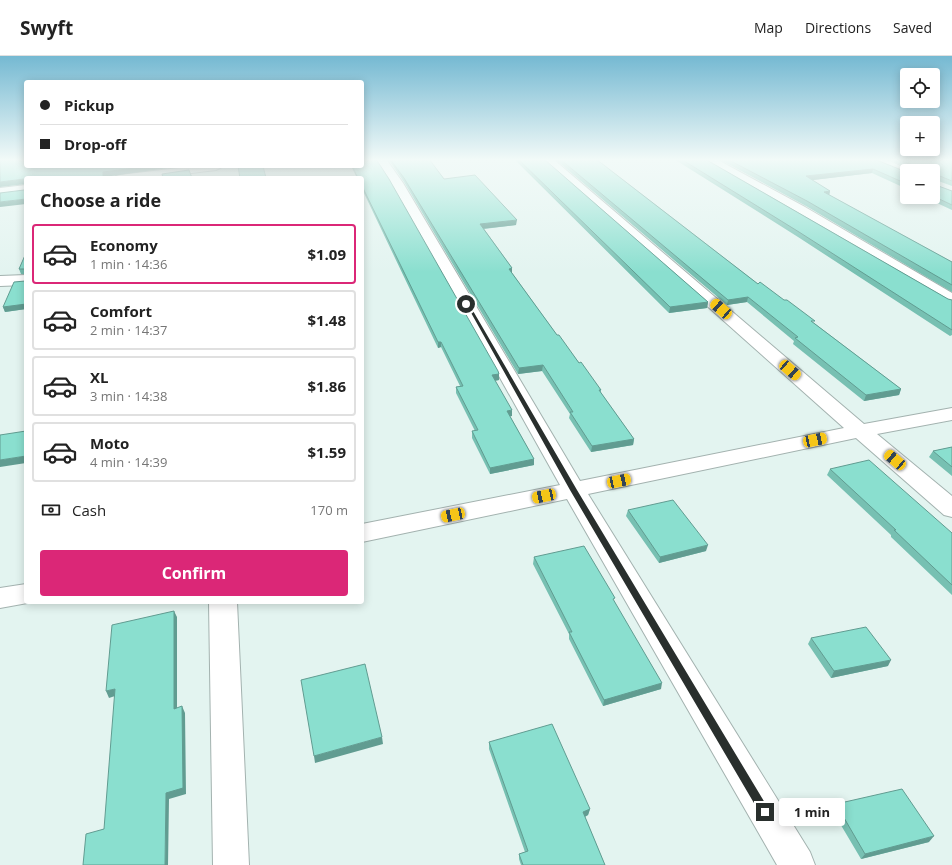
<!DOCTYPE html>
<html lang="en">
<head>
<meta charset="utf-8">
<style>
	body { margin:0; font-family:"Open Sans",sans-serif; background:#f6f6f6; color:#222; height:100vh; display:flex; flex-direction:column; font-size:15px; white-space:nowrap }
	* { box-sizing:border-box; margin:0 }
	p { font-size:13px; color:#767676 }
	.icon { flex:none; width:22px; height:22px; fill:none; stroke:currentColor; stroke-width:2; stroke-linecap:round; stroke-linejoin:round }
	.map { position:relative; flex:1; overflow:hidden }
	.sheet { position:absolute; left:24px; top:120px; width:340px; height:428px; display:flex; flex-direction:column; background:#fff; border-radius:4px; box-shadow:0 2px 10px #0003 }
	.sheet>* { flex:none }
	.banner { position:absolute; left:24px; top:24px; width:340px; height:88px; border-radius:4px; box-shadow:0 2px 10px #0003; display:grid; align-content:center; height:88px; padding:0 16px; background:#fff }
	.controls { position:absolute; left:900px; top:12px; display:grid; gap:8px }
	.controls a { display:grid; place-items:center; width:40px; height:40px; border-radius:4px; background:#fff; box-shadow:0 2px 10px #0003; font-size:20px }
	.end { position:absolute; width:18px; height:18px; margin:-9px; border:5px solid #292f2d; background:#fff; box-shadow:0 0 0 2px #fff }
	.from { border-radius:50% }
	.bubble { position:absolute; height:28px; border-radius:4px; background:#fff; box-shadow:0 2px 10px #0003; font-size:13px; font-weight:700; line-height:28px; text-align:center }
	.car { position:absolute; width:12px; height:24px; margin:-12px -6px; border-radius:5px; box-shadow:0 0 3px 1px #0007; background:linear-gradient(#f5c518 24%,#345 0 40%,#f5c518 0 76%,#345 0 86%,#f5c518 0) }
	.banner b { display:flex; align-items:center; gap:14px; height:38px; font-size:15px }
	.banner b+b { border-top:1px solid #e0e0e0 }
	.banner i { width:10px; height:10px; background:#222 }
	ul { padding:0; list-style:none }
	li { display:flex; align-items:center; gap:12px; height:60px; margin:0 8px 6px; padding:0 8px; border:2px solid #e0e0e0; border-radius:4px }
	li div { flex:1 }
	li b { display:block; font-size:15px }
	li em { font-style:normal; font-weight:700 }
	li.selected { border-color:#db2777 }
	li>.icon { width:36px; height:36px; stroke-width:1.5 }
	h2 { padding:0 16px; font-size:18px; line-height:48px }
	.pay { display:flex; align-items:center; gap:10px; height:44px; padding:0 16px; font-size:15px }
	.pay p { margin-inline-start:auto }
	.primary-button { display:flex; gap:8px; margin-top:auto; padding:8px 16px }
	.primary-button a { flex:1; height:46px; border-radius:4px; background:#db2777; color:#fff; font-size:16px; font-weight:700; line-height:46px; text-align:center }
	header { display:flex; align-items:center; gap:24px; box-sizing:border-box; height:56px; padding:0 20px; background:#fff; border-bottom:1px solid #e0e0e0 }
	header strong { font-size:19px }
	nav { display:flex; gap:22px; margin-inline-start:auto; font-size:14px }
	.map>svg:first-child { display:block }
</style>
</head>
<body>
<header>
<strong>Swyft</strong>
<nav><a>Map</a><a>Directions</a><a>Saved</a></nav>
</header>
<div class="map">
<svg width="952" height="809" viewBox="0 0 952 809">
	<rect width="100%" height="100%" fill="#e3f4f0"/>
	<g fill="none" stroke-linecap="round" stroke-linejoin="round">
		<!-- minor casing -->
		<g stroke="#a3b2af" stroke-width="2">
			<path id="minor" d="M 376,103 L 386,103 L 403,127 L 580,425 L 844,372 L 542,103 L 553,103 L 864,368 L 952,352 L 952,364 L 877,378 L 952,440 L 952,461 L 944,459 L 856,382 L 588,438 L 810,796 L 815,809 L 777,809 L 567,443 L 362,486 L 362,468 L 560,429 L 391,127 Z
				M 703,103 L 716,103 L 805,151 L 952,237 L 952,249 L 946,247 L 795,157 L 704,105 Z
				M 871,103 L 885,103 L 912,115 L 907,115 L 907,119 L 903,118 L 872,105 Z
				M 195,110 L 222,111 L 216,114 L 150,122 L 114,122 L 116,120 L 120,119 Z
				M 26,129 L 26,137 L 0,140 L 0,132 Z
				M 26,219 L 26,229 L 0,230 L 0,220 Z
				M 26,528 L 26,546 L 33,546 L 0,552 L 0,532 Z
				M 209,546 L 237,546 L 249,809 L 213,809 Z"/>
		</g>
		<!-- minor -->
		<use href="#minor" fill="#fff" fill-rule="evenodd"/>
	</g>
	<!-- wall -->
	<path fill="#77c0b2" d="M 388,103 L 429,103 L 444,123 L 516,169 L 484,173 L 512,212 L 512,217 L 557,279 L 601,334 L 601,337 L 634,383 L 633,389 L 591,396 L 569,362 L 570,358 L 542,315 L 518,318 L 404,126 Z
		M 515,103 L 544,103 L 708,246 L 707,252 L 669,257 L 515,104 Z
		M 555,103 L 596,103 L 758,228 L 814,267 L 901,333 L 899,339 L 864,345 L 793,288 L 794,285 L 747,246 L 727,249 Z
		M 674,103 L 705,103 L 948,243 L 952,244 L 952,279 L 950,280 L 798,181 Z
		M 719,103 L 874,103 L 904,115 L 907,116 L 907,133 L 872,117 L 812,124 L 830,135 L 829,139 L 952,206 L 952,236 L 806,150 Z
		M 888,103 L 952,103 L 952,130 L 933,123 L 933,128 L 952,135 L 952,154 L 924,141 L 933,141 L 933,115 L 909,115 L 910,113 Z
		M 351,110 L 362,110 L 499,318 L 499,324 L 495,325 L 512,360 L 510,360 L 534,403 L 534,409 L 490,418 L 472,382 L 472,375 L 475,375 L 456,337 L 456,331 L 460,330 L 441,291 L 438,292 L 362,133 L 362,122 L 357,122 Z
		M 26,197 L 26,253 L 5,256 L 3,251 L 25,225 L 25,218 L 21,218 L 19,213 Z
		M 952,391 L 952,420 L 929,401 L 933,395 Z
		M 830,413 L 952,477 L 952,539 L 891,481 L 891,479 L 827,419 Z
		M 628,454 L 706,495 L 659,507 L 626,460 Z
		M 534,501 L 614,546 L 661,633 L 603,650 L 569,583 L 569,578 L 533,508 Z
		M 811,582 L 888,610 L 831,622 L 808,588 Z
		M 489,686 L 590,753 L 588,759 L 585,761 L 605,809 L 521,809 L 519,803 L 519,798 L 525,796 L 489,693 Z
		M 836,748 L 929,786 L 861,803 L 832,754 Z"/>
	<!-- shaded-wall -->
	<path fill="#619c91" d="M 151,110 L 183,110 L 104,121 L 104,122 L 103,122 L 103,116 Z
		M 873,113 L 872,117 L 805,125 L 806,120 Z
		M 24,123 L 26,128 L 0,131 L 0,126 Z
		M 830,135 L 829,140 L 824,136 Z
		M 26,143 L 26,148 L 0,151 L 0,146 Z
		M 517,164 L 516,169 L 480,173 L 480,168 Z
		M 512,212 L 512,217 L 509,213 Z
		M 748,241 L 747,246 L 727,249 L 728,244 Z
		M 708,246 L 707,252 L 669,257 L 670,251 Z
		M 26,248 L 26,253 L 5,256 L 3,251 Z
		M 438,286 L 441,286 L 441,291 L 438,292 Z
		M 543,309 L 542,315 L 518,318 L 519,312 Z
		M 499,318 L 499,324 L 492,325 L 492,319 Z
		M 901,333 L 899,339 L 864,345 L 866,339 Z
		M 512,354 L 512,360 L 507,361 L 507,355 Z
		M 634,383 L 633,389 L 591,396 L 592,390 Z
		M 26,400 L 26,407 L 0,411 L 0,404 Z
		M 534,403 L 534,409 L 490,418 L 490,412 Z
		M 708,489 L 706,495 L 659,507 L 660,501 Z
		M 174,555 L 177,561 L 177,659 L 174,653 Z
		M 891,604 L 888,610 L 831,622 L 834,615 Z
		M 662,627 L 661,633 L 603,650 L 604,644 Z
		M 115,633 L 118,639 L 109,642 L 106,635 Z
		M 182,650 L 185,657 L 186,738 L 169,743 L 168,809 L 165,809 L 166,737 Z
		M 382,681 L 383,688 L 315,707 L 314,700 Z
		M 590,753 L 588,759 L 582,762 L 583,756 Z
		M 934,780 L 929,786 L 861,803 L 865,798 Z"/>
	<!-- building -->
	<path fill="#8adfcf" stroke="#619c91" d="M 0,103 L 26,103 L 26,110 L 151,110 L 103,116 L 103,122 L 26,122 L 26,143 L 0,146 L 0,137 L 24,134 L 26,133 L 26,125 L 24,123 L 0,126 Z
		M 362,103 L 376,103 L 389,123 L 498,315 L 499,318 L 492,319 L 512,354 L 507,355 L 534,403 L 490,412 L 472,375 L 478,374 L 456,331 L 463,330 L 441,286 L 438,286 L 362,130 L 362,122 L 358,122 L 352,110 L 362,110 Z
		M 390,103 L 429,103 L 444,123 L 475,119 L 517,164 L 480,168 L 512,212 L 509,213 L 557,279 L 559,279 L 579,307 L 581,306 L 601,334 L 599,334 L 634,383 L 592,390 L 570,356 L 573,356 L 543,309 L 519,312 L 404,122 Z
		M 518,103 L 544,103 L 708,246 L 670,251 Z
		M 560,103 L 596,103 L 758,228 L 760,226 L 784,244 L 787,244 L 815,265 L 811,265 L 901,333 L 866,339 L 795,282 L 798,281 L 748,241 L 728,244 Z
		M 681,103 L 705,103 L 948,243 L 952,244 L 952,274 L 799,176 Z
		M 727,103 L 874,103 L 904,115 L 907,116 L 907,128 L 873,113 L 806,120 L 830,135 L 824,136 L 952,206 L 952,229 L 807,145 Z
		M 898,103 L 952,103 L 952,125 L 935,118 L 933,120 L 933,128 L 952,135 L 952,149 L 933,140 L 933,115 L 910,115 L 910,112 L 914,112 L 915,110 Z
		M 238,110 L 263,110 L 266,122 L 240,122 Z
		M 189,114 L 192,122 L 163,122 L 162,118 Z
		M 26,197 L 26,248 L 3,251 L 14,226 L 25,225 L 25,213 L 19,213 Z
		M 26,375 L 26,400 L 0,404 L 0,379 Z
		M 952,391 L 952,411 L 933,395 Z
		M 869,404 L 952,477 L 952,529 L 894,474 L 896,474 L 830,413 Z
		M 673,444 L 708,489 L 660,501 L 628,454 Z
		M 584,490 L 615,542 L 613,543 L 662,627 L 604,644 L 569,576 L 572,576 L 534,501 Z
		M 174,555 L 174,653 L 182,650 L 183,732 L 166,737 L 165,809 L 83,809 L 86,778 L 104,773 L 115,633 L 106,635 L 112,569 Z
		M 866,571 L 891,604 L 834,615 L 811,582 Z
		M 365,608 L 382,681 L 314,700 L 301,624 Z
		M 552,668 L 590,753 L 583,756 L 605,809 L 523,809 L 519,798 L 528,795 L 489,686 Z
		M 902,733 L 934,780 L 865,798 L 836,748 Z"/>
	<!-- sky -->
	<linearGradient id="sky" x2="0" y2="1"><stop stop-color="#75b9d2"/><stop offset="0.48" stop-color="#f2faf8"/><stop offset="1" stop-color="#f2faf8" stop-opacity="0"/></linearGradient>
	<rect width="952" height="216" fill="url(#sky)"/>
	<!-- route -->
	<path fill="#292f2d" d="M 465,246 L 469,248 L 577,434 L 768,752 L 770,756 L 768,759 L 765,761 L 761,759 L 570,434 Z"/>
</svg>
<div class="controls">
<a><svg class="icon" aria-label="locate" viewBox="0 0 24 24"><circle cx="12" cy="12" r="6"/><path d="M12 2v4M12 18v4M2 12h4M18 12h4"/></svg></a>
<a>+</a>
<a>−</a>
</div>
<i class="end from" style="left:466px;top:248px"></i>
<i class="end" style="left:765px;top:756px"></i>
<div class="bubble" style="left:779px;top:742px;width:66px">1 min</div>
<i class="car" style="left:721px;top:253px;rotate:311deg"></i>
<i class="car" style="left:790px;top:314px;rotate:131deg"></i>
<i class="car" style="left:815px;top:384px;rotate:78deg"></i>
<i class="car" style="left:895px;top:404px;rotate:310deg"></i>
<i class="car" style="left:619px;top:425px;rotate:78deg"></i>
<i class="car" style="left:544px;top:440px;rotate:258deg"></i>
<i class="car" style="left:453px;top:459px;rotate:258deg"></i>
<div class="banner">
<b><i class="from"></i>Pickup</b>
<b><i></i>Drop-off</b>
</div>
<section class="sheet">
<h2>Choose a ride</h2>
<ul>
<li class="selected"><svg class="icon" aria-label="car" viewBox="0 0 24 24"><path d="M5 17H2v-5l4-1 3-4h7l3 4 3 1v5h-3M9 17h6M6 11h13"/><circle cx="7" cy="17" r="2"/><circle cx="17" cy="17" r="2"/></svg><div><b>Economy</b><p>1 min · 14:36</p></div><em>$1.09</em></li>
<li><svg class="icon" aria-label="car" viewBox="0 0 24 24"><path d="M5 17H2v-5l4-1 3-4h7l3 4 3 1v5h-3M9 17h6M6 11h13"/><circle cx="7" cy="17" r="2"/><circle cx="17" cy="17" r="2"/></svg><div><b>Comfort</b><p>2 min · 14:37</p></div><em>$1.48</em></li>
<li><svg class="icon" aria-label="car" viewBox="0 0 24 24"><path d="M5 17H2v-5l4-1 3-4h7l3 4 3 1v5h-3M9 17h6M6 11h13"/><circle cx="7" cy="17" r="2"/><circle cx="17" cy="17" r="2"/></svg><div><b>XL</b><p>3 min · 14:38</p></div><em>$1.86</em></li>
<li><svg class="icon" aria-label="car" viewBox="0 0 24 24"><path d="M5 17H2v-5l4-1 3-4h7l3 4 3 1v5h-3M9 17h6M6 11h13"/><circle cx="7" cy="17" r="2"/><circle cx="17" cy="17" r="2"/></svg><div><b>Moto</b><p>4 min · 14:39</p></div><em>$1.59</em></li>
</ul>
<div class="pay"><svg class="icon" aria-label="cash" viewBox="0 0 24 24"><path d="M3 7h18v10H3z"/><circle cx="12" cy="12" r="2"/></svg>Cash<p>170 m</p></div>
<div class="primary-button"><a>Confirm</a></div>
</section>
</div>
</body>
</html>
